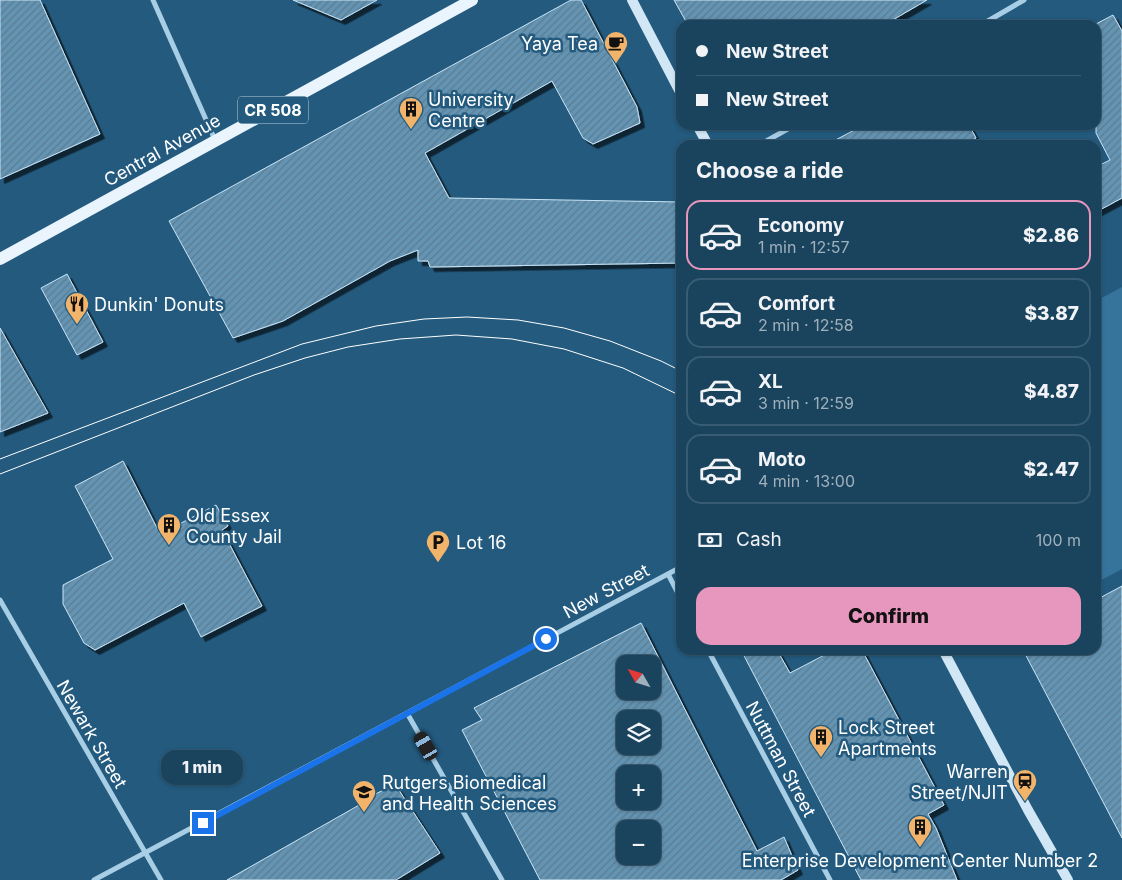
<!DOCTYPE html>
<html lang="en">
<head>
<meta charset="utf-8">
<style>
	body { margin:0; font-family:Inter,sans-serif; background:#234b64; color:#f1f3f6; height:100vh; display:flex; flex-direction:column; font-size:19px; white-space:nowrap }
	* { box-sizing:border-box; margin:0 }
	p { font-size:16px; color:#9fb0bc }
	.icon { flex:none; width:28px; height:28px; fill:none; stroke:currentColor; stroke-width:2; stroke-linecap:round; stroke-linejoin:round }
	.map { position:relative; flex:1; overflow:hidden }
	.details { position:absolute; left:676px; top:140px; width:425px; height:515px; display:flex; flex-direction:column; background:#1a445e; border-radius:15px; box-shadow:0 1px 4px #0004,0 0 0 1px #385c73 }
	.details>* { flex:none }
	.top-card { position:absolute; left:676px; top:20px; width:425px; height:110px; border-radius:15px; box-shadow:0 1px 4px #0004,0 0 0 1px #385c73; display:grid; align-content:center; height:110px; padding:0 20px; background:#1a445e }
	.needle { width:32px; rotate:309deg }
	.fabs { position:absolute; left:616px; top:655px; display:grid; gap:10px }
	.fabs a { display:grid; place-items:center; width:45px; height:45px; border-radius:10px; background:#1a445e; box-shadow:0 1px 4px #0004,0 0 0 1px #385c73; font-size:25px }
	.end { position:absolute; width:22px; height:22px; margin:-11px; border:6px solid #1a73e8; background:#fff; box-shadow:0 0 0 2px #fff }
	.from { border-radius:50% }
	.bubble { position:absolute; height:35px; border-radius:15px; background:#1a445e; box-shadow:0 1px 4px #0004,0 0 0 1px #385c73; font-size:16px; font-weight:800; line-height:35px; text-align:center }
	.car { position:absolute; width:15px; height:30px; margin:-15px -8px; border-radius:6px; box-shadow:0 0 4px 1px #0007; background:linear-gradient(#222 24%,#8ab4d8 0 40%,#222 0 76%,#8ab4d8 0 86%,#222 0) }
	.top-card b { display:flex; align-items:center; gap:18px; height:48px; font-size:19px }
	.top-card b+b { border-top:1px solid #385c73 }
	.top-card i { width:12px; height:12px; background:#f1f3f6 }
	ul { padding:0; list-style:none }
	li { display:flex; align-items:center; gap:15px; height:70px; margin:0 10px 8px; padding:0 10px; border:2px solid #385c73; border-radius:15px }
	li div { flex:1 }
	li b { display:block; font-size:19px }
	li em { font-style:normal; font-weight:800 }
	li.selected { border-color:#e797bd }
	li>.icon { width:45px; height:45px; stroke-width:1.5 }
	h2 { padding:0 20px; font-size:22px; line-height:60px }
	.pay { display:flex; align-items:center; gap:12px; height:55px; padding:0 20px; font-size:19px }
	.pay p { margin-inline-start:auto }
	.action { display:flex; gap:10px; margin-top:auto; padding:10px 20px }
	.action a { flex:1; height:58px; border-radius:15px; background:#e797bd; color:#111; font-size:20px; font-weight:800; line-height:58px; text-align:center }
	.map>svg:first-child { display:block }
</style>
</head>
<body>
<div class="map">
<svg width="1122" height="880" viewBox="0 0 1122 880">
	<defs>
		<pattern id="building-hatch" width="6" height="6" patternUnits="userSpaceOnUse" patternTransform="scale(1.25)"><rect width="6" height="6" fill="#6494b3"/><path d="M-1 1l2-2M0 6l6-6M5 7l2-2" fill="none" stroke="#5c7b8f"/></pattern>
		<filter id="shadow"><feDropShadow dx="4.5" dy="4.5" stdDeviation="0" flood-color="#0009"/></filter>
	</defs>
	<rect width="100%" height="100%" fill="#235a7e"/>
	<!-- park -->
	<path fill="#36749c" d="M 1122,287 L 1122,569 L 1096,583 L 1096,301 Z"/>
	<!-- building -->
	<path fill="url(#building-hatch)" stroke="#cbe5f5" fill-rule="evenodd" filter="url(#shadow)" d="M 0,0 L 40,0 L 100,134 L 0,179 Z
		M 293,0 L 377,0 L 341,20 Z
		M 571,0 L 581,0 L 637,107 L 640,123 L 593,144 L 583,138 L 552,81 L 425,153 L 449,198 L 681,202 L 681,263 L 430,267 L 428,261 L 418,261 L 418,250 L 390,261 L 283,321 L 233,338 L 169,221 Z
		M 674,0 L 927,0 L 884,25 L 688,25 Z
		M 1113,15 L 1122,31 L 1122,198 L 1096,212 L 1096,167 L 1110,160 L 1096,133 L 1096,24 Z
		M 864,125 L 969,125 L 976,138 L 965,145 L 826,145 Z
		M 67,274 L 103,342 L 77,355 L 41,288 Z
		M 0,328 L 48,413 L 0,432 Z
		M 123,461 L 160,534 L 216,505 L 228,526 L 222,530 L 262,606 L 201,637 L 184,603 L 95,650 L 84,643 L 63,604 L 63,585 L 113,559 L 75,486 Z
		M 1122,586 L 1122,838 L 1023,650 L 1096,650 L 1096,600 Z
		M 641,623 L 757,851 L 784,837 L 798,870 L 781,880 L 540,880 L 462,730 L 482,720 L 474,708 ZM 625,664 L 652,664 L 652,691 L 625,691 ZM 625,719 L 652,719 L 652,746 L 625,746 ZM 625,774 L 652,774 L 652,801 L 625,801 ZM 625,829 L 652,829 L 652,856 L 625,856 Z
		M 741,650 L 777,650 L 790,673 L 834,650 L 862,650 L 944,805 L 928,814 L 936,828 L 957,880 L 861,880 Z
		M 395,784 L 440,853 L 396,880 L 227,880 L 361,804 L 360,802 Z"/>
	<g fill="none" stroke-linecap="round" stroke-linejoin="round">
		<!-- minor -->
		<path stroke="#a8cee6" stroke-width="5" d="M 153,0 L 215,140
			M 981,25 L 1024,0
			M 759,145 L 795,125
			M 668,574 L 681,599
			M 0,600 L 161,880
			M 708,650 L 830,880
			M 407,713 L 502,880
			M 94,880 L 681,567"/>
		<!-- secondary -->
		<path stroke="#d1e7f5" stroke-width="10" d="M 632,0 L 681,94
			M 697,125 L 708,145
			M 943,650 L 1028,810 L 1068,880"/>
		<!-- primary -->
		<path stroke="#e9f4fd" stroke-width="12" d="M 0,259 L 472,0"/>
		<!-- tram -->
		<path stroke="#fff" stroke-width="1" d="M 0,459 L 302,344 L 376,326 L 424,319 L 467,317 L 518,320 L 564,328 L 610,341 L 661,361 L 681,371
			M 0,474 L 254,375 L 305,358 L 348,347 L 400,339 L 456,335 L 512,339 L 564,349 L 623,368 L 681,396"/>
	</g>
	<g fill="none" stroke-linecap="round" stroke-linejoin="round">
		<!-- route -->
		<path stroke="#1a73e8" stroke-width="6" d="M 203,823 L 546,639"/>
	</g>
	<!-- icons -->
	<defs>
		<g id="cafe-pin" transform="scale(1.25)"><path d="M0 17L-7.5 6A9.5 9.5 0 1 1 7.5 6Z" fill="#f2b46a" stroke="#235a7e"/><path d="M-5.5-4.5H6V0H3Q3 3.5 0 3.5H-2.5Q-5.5 3.5-5.5 0ZM3-3.2v2h1.7v-2ZM-6 4.5H4V6H-6Z" fill="#111"/></g>
		<g id="building-pin" transform="scale(1.25)"><path d="M0 17L-7.5 6A9.5 9.5 0 1 1 7.5 6Z" fill="#f2b46a" stroke="#235a7e"/><path d="M-4-6H4V6H1V3H-1V6H-4ZM-2.5-4.3h1.7v1.8h-1.7ZM.8-4.3h1.7v1.8H.8ZM-2.5-1h1.7V.8h-1.7ZM.8-1h1.7V.8H.8Z" fill="#111"/></g>
		<g id="restaurant-pin" transform="scale(1.25)"><path d="M0 17L-7.5 6A9.5 9.5 0 1 1 7.5 6Z" fill="#f2b46a" stroke="#235a7e"/><path d="M-5-6h1v4h1v-4h1v4h1v-4h1v5L-1.5 .5V6h-2V.5L-5-1ZM5-6V6H3V1.5H1.5Q1.5-4 5-6Z" fill="#111"/></g>
		<g id="parking-pin" transform="scale(1.25)"><path d="M0 17L-7.5 6A9.5 9.5 0 1 1 7.5 6Z" fill="#f2b46a" stroke="#235a7e"/><path d="M-3.5-5.5H1a3.5 3.5 0 0 1 0 7H-1V5.5H-3.5ZM-1-3.4V-.6H.8a1.4 1.4 0 0 0 0-2.8Z" fill="#111"/></g>
		<g id="station-pin" transform="scale(1.25)"><path d="M0 17L-7.5 6A9.5 9.5 0 1 1 7.5 6Z" fill="#f2b46a" stroke="#235a7e"/><path d="M-3-6H3Q5-6 5-4V2Q5 4 3 4L4.5 6H3L1.5 4h-3L-3 6H-4.5L-3 4Q-5 4-5 2V-4Q-5-6-3-6ZM-3.5-4v3h7v-3ZM-3.5 1v1.5H-2V1ZM2 1v1.5H3.5V1Z" fill="#111"/></g>
		<g id="university-pin" transform="scale(1.25)"><path d="M0 17L-7.5 6A9.5 9.5 0 1 1 7.5 6Z" fill="#f2b46a" stroke="#235a7e"/><path d="M0-5L7-2L0 1L-7-2ZM-4 1L0 2.5L4 1V4Q0 6-4 4Z" fill="#111"/></g>
	</defs>
	<g fill-rule="evenodd">
		<use href="#cafe-pin" x="616" y="43"/>
		<use href="#building-pin" x="411" y="109"/>
		<use href="#restaurant-pin" x="77" y="304"/>
		<use href="#building-pin" x="169" y="525"/>
		<use href="#parking-pin" x="438" y="542"/>
		<use href="#building-pin" x="821" y="737"/>
		<use href="#station-pin" x="1025" y="781"/>
		<use href="#university-pin" x="364" y="792"/>
		<use href="#building-pin" x="920" y="827"/>
	</g>
	<g text-anchor="middle" dominant-baseline="central" stroke-width="5" stroke-linejoin="round" paint-order="stroke">
		<!-- shield labels -->
		<rect fill="#235a7e" stroke="#bdced8" stroke-width="1" x="238" y="96.5" width="70" height="27" rx="4"/>
		<g font-size="16" font-weight="bold" fill="#fff">
			<text x="273" y="110">CR 508</text>
		</g>
		<!-- poi labels -->
		<g font-size="18" fill="#fff" stroke="#235a7e" text-anchor="start">
			<text x="598" y="43" text-anchor="end">Yaya Tea</text>
			<text x="428" y="99">University<tspan x="428" dy="21">Centre</tspan></text>
			<text x="94" y="304">Dunkin' Donuts</text>
			<text x="186" y="515">Old Essex<tspan x="186" dy="21">County Jail</tspan></text>
			<text x="456" y="542">Lot 16</text>
			<text x="838" y="727">Lock Street<tspan x="838" dy="21">Apartments</tspan></text>
			<text x="1008" y="771" text-anchor="end">Warren<tspan x="1008" dy="21">Street/NJIT</tspan></text>
			<text x="382" y="782">Rutgers Biomedical<tspan x="382" dy="21">and Health Sciences</tspan></text>
			<text x="920" y="860" text-anchor="middle">Enterprise Development Center Number 2</text>
		</g>
		<!-- street labels -->
		<g font-size="18" fill="#fff" stroke="#235a7e">
			<text transform="translate(162 150) rotate(-29)">Central Avenue</text>
			<text transform="translate(606 591) rotate(-28)">New Street</text>
			<text transform="translate(92 734) rotate(60)">Newark Street</text>
			<text transform="translate(781 759) rotate(62)">Nuttman Street</text>
		</g>
	</g>
</svg>
<div class="fabs">
<a><svg class="needle" viewBox="-14 -14 28 28"><path d="M0-13l5 13h-10z" fill="#e53935"/><path d="M0 13l5-13h-10z" fill="#9fb0bc"/></svg></a>
<a><svg class="icon" aria-label="layers" viewBox="0 0 24 24"><path d="M12 4l9 5-9 5-9-5zM3 14l9 5 9-5"/></svg></a>
<a>+</a>
<a>−</a>
</div>
<i class="end from" style="left:546px;top:639px"></i>
<i class="end" style="left:203px;top:823px"></i>
<div class="bubble" style="left:161px;top:750px;width:82px">1 min</div>
<i class="car" style="left:426px;top:746px;rotate:330deg"></i>
<div class="top-card">
<b><i class="from"></i>New Street</b>
<b><i></i>New Street</b>
</div>
<section class="details">
<h2>Choose a ride</h2>
<ul>
<li class="selected"><svg class="icon" aria-label="car" viewBox="0 0 24 24"><path d="M5 17H2v-5l4-1 3-4h7l3 4 3 1v5h-3M9 17h6M6 11h13"/><circle cx="7" cy="17" r="2"/><circle cx="17" cy="17" r="2"/></svg><div><b>Economy</b><p>1 min · 12:57</p></div><em>$2.86</em></li>
<li><svg class="icon" aria-label="car" viewBox="0 0 24 24"><path d="M5 17H2v-5l4-1 3-4h7l3 4 3 1v5h-3M9 17h6M6 11h13"/><circle cx="7" cy="17" r="2"/><circle cx="17" cy="17" r="2"/></svg><div><b>Comfort</b><p>2 min · 12:58</p></div><em>$3.87</em></li>
<li><svg class="icon" aria-label="car" viewBox="0 0 24 24"><path d="M5 17H2v-5l4-1 3-4h7l3 4 3 1v5h-3M9 17h6M6 11h13"/><circle cx="7" cy="17" r="2"/><circle cx="17" cy="17" r="2"/></svg><div><b>XL</b><p>3 min · 12:59</p></div><em>$4.87</em></li>
<li><svg class="icon" aria-label="car" viewBox="0 0 24 24"><path d="M5 17H2v-5l4-1 3-4h7l3 4 3 1v5h-3M9 17h6M6 11h13"/><circle cx="7" cy="17" r="2"/><circle cx="17" cy="17" r="2"/></svg><div><b>Moto</b><p>4 min · 13:00</p></div><em>$2.47</em></li>
</ul>
<div class="pay"><svg class="icon" aria-label="cash" viewBox="0 0 24 24"><path d="M3 7h18v10H3z"/><circle cx="12" cy="12" r="2"/></svg>Cash<p>100 m</p></div>
<div class="action"><a>Confirm</a></div>
</section>
</div>
</body>
</html>
